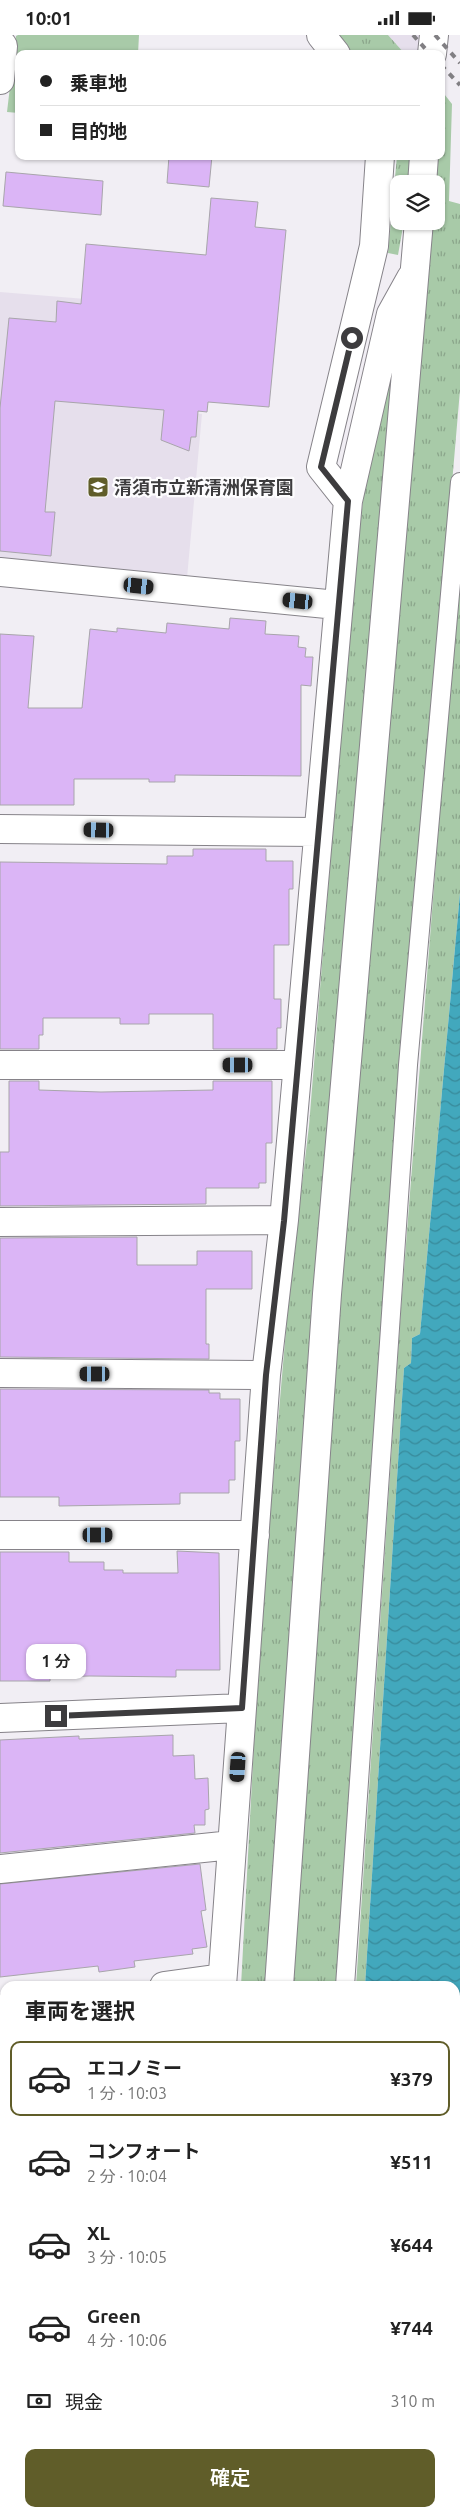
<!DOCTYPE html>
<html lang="ja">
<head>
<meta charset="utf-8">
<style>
	body { margin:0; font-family:Ubuntu,"Noto Sans JP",sans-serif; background:#f2f2f2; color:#222; height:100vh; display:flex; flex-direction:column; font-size:19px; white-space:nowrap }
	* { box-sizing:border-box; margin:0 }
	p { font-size:16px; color:#767676 }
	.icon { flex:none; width:28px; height:28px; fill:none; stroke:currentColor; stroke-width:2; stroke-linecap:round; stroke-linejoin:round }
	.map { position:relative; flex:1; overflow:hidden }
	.drawer { position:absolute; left:0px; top:1946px; width:460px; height:536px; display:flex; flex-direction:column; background:#fff; border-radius:15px 15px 0 0; box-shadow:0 1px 4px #0004 }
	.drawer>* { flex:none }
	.top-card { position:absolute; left:15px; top:15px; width:430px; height:110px; border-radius:10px; box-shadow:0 1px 4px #0004; display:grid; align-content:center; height:110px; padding:0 25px; background:#fff }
	.tools { position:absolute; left:390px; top:140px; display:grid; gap:10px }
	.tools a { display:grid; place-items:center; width:55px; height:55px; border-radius:10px; background:#fff; box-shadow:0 1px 4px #0004; font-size:25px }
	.end { position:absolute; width:22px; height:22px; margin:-11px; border:6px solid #3d3c3e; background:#fff; box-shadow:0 0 0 2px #fff }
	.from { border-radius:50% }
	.bubble { position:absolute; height:35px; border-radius:10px; background:#fff; box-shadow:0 1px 4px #0004; font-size:16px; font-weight:600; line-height:35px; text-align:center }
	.car { position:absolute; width:15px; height:30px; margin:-15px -8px; border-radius:6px; box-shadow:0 0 4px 1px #0007; background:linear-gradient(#222 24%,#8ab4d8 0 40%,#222 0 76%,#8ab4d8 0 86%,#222 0) }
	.top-card b { display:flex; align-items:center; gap:18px; height:48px; font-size:19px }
	.top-card b+b { border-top:1px solid #e0e0e0 }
	.top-card i { width:12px; height:12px; background:#222 }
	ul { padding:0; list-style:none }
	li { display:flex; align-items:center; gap:15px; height:75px; margin:0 10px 8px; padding:0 15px; border:2px solid transparent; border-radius:10px }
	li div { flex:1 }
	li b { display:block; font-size:19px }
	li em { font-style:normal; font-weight:600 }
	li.on { border-color:#605d29 }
	li>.icon { width:45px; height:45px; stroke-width:1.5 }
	h2 { padding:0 25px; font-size:22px; line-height:60px }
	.pay { display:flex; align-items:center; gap:12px; height:55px; padding:0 25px; font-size:19px }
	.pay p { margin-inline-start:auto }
	.cta { display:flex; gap:10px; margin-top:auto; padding:10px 25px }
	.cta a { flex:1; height:58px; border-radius:10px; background:#605d29; color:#fff; font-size:20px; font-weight:600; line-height:58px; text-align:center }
	.status { display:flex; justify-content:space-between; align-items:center; height:35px; padding:0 25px; background:#fff; direction:ltr }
	.status svg { height:14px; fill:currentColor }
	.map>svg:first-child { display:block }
</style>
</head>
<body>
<div class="status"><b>10:01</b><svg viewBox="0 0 49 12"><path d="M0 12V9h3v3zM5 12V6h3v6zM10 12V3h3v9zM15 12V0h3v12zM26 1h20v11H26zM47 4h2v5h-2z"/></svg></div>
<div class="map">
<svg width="460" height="2482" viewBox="0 0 460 2482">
	<defs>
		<pattern id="grass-tufts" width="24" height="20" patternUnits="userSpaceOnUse" patternTransform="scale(1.25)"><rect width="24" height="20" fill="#a8caa8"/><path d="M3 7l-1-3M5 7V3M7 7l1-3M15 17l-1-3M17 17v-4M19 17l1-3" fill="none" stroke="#8aa58a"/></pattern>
		<pattern id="water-waves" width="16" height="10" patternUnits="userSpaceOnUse" patternTransform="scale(1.25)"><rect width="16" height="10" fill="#42a8bd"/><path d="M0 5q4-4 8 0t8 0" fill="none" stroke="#388a9b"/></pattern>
	</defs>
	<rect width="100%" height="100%" fill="#f1eef4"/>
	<!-- built -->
	<path fill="#e6dfec" d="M 388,0 L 422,0 L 420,19 L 405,19 Z
		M 0,257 L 196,273 L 192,378 L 202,379 L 187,543 L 0,525 Z"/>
	<!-- grass -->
	<path fill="url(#grass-tufts)" d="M 337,0 L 388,0 L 405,19 L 353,19 Z
		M 441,55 L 452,69 L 449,166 L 460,169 L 460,355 L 419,834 L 338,1951 L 291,1951 L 337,1249 L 433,186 L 436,186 L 436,121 L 441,121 Z
		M 397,121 L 412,121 L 410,149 L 399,149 L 399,186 L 404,186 L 398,220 L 388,218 Z
		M 396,304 L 316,1243 L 267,1951 L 241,1951 L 260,1597 L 290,1248 L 309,1091 L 351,568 L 365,449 Z
		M 460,519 L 460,858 L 420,1299 L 412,1303 L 411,1328 L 404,1333 L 365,1951 L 356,1951 L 401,1273 Z
		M 275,2478 L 338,2478 L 339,2482 L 275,2482 Z
		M 364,2478 L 415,2478 L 416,2482 L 365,2482 Z"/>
	<!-- park -->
	<path fill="#a8caa8" d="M 18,0 L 139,0 L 138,19 L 19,19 L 19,78 L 7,77 L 16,1 Z"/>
	<!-- water -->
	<path fill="url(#water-waves)" d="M 460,858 L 460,2482 L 416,2482 L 415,2478 L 455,2478 L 455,1951 L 365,1951 L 404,1333 L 411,1328 L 412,1303 L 420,1299 Z"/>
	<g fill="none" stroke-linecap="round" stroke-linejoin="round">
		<!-- stream -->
		<path stroke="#42a8bd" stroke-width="10" d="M 0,2392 L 5,2391"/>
	</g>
	<!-- building -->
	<path fill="#dbb5f6" stroke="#a8a5ab" d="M 169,121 L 212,121 L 209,152 L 167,148 Z
		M 6,137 L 103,146 L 101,180 L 3,171 Z
		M 211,163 L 258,167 L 255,192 L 286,195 L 269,372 L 208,367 L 207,377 L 198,376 L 196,402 L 191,402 L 189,416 L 161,405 L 164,375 L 55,366 L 45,477 L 55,477 L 51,521 L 0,516 L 0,373 L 9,283 L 56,287 L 57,266 L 81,269 L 86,209 L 206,220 Z
		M 230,583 L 266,586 L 265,599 L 299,601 L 298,612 L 306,613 L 305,622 L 313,622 L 311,651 L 301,650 L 301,741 L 175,740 L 175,747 L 149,747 L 149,744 L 74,744 L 74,770 L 0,770 L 0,599 L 34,601 L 28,673 L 82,673 L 90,594 L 117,597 L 117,593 L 166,598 L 167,588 L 229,594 Z
		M 193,814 L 266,814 L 266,826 L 293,826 L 293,854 L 289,854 L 289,910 L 274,910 L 274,964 L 281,964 L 281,993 L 277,993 L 277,1014 L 213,1014 L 213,979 L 149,979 L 149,989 L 120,989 L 120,983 L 43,983 L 43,1000 L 39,1000 L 39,1014 L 0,1014 L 0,827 L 167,829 L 167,821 L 193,821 Z
		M 9,1046 L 39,1046 L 39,1055 L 101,1057 L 213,1055 L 213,1046 L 272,1046 L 272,1108 L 266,1108 L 266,1148 L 259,1148 L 259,1153 L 206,1153 L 206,1169 L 0,1171 L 0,1117 L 9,1117 Z
		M 137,1202 L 137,1230 L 197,1230 L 197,1216 L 252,1216 L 252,1254 L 206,1254 L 206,1309 L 209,1309 L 209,1324 L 0,1322 L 0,1203 Z
		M 0,1354 L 209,1355 L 209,1358 L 220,1358 L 220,1364 L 240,1364 L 240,1406 L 235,1406 L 235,1445 L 229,1445 L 229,1458 L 180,1458 L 180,1469 L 59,1471 L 59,1462 L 0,1462 Z
		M 177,1516 L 219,1518 L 220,1635 L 176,1635 L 176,1642 L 90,1641 L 50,1642 L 50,1646 L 0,1646 L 0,1517 L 69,1517 L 69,1527 L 104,1527 L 104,1535 L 123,1535 L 123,1538 L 178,1538 Z
		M 173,1700 L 173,1721 L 194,1720 L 195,1744 L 208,1743 L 209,1774 L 205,1775 L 205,1790 L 194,1790 L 195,1798 L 0,1818 L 0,1705 L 79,1701 L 79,1704 Z
		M 200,1829 L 206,1875 L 201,1876 L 207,1912 L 192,1914 L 193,1919 L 134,1926 L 135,1932 L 99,1937 L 98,1931 L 0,1942 L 0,1849 Z"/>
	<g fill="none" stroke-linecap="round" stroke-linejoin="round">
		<!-- service casing -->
		<g stroke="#868389" stroke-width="20">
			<path id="service" d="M 345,1951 L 408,1030 L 460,447
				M 352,2478 L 353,2482"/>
		</g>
		<!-- minor casing -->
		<g stroke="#868389" stroke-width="30">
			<path id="minor" d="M 321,0 L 336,19
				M 0,7 L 3,11 L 0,45
				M 432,19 L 434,0
				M 422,149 L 424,121
				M 348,466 L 321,432 L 374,211 L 380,121
				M 0,537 L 337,570
				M 0,794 L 318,797
				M 0,1030 L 298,1030
				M 0,1187 L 284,1185
				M 0,1338 L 266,1340
				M 0,1500 L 255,1500
				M 0,1683 L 242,1673
				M 0,1834 L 232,1810
				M 164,1951 L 222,1943
				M 222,1951 L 266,1340 L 284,1185 L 348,466 L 391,279 L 411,243
				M 279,1951 L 327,1259 L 419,186
				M 0,1974 L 5,1973
				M 132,2482 L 148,2478
				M 258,2482 L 258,2478"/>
		</g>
		<!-- secondary casing -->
		<g stroke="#868389" stroke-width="30">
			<path id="secondary" d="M 455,2172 L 460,2171
				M 0,2239 L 5,2238"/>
		</g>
		<!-- service -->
		<use href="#service" stroke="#fff" stroke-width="18"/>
		<!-- minor -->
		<use href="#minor" stroke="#fff" stroke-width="28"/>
		<!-- secondary -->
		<use href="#secondary" stroke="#fff" stroke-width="28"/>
		<!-- rail -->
		<path stroke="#817f83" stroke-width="4" stroke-dasharray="6 6" stroke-linecap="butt" d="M 413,0 L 430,19
			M 435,0 L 460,28
			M 441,30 L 460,50"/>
	</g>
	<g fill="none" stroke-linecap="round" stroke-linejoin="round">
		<!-- route -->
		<path stroke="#3d3c3e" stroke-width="6" d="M 56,1681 L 242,1673 L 266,1340 L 284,1186 L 348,466 L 321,432 L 352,303"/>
	</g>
	<!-- icons -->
	<defs>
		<g id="school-square" transform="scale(1.125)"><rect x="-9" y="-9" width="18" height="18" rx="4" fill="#605d29" stroke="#fdfcfe"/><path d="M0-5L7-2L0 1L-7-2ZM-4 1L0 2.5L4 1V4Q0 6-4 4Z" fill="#fff"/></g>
	</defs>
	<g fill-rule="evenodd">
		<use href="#school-square" x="98" y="452"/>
	</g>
	<g text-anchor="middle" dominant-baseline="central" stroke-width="4.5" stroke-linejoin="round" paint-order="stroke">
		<!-- poi labels -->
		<g font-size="18" font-weight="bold" fill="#3d3c3e" stroke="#fdfcfe" text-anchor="start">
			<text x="114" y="452">清須市立新清洲保育園</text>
		</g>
	</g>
</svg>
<div class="tools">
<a><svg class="icon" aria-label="layers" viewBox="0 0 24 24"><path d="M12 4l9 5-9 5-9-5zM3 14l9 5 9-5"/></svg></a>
</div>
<i class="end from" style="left:352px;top:303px"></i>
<i class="end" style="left:56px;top:1681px"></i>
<div class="bubble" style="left:26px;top:1609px;width:60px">1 分</div>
<i class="car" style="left:139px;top:551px;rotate:96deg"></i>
<i class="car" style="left:298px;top:566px;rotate:276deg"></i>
<i class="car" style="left:99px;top:795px;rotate:271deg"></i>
<i class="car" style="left:238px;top:1030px;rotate:270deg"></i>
<i class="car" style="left:95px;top:1339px;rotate:270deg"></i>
<i class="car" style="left:98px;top:1500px;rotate:90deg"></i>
<i class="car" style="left:238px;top:1732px;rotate:184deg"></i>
<div class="top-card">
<b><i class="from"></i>乗車地</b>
<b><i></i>目的地</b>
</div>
<section class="drawer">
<h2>車両を選択</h2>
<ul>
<li class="on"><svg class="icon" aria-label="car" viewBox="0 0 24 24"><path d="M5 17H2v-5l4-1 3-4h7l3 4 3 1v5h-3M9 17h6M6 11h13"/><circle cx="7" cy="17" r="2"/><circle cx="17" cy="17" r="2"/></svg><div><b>エコノミー</b><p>1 分 · 10:03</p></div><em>¥379</em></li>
<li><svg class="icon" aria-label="car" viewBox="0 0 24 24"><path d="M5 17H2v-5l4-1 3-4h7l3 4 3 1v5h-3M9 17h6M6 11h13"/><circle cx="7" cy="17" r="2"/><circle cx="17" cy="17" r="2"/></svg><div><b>コンフォート</b><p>2 分 · 10:04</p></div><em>¥511</em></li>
<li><svg class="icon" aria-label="car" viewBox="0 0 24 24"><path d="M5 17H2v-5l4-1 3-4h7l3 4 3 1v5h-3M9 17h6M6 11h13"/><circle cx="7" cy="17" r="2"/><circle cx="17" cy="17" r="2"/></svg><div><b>XL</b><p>3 分 · 10:05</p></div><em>¥644</em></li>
<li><svg class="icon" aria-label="car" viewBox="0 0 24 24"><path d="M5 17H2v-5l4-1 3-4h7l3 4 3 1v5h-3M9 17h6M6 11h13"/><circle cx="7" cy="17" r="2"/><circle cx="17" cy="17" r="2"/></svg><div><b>Green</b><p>4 分 · 10:06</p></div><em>¥744</em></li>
</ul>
<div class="pay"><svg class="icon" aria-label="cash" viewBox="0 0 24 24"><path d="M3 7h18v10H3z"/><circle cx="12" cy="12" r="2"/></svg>現金<p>310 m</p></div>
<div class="cta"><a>確定</a></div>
</section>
</div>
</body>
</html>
